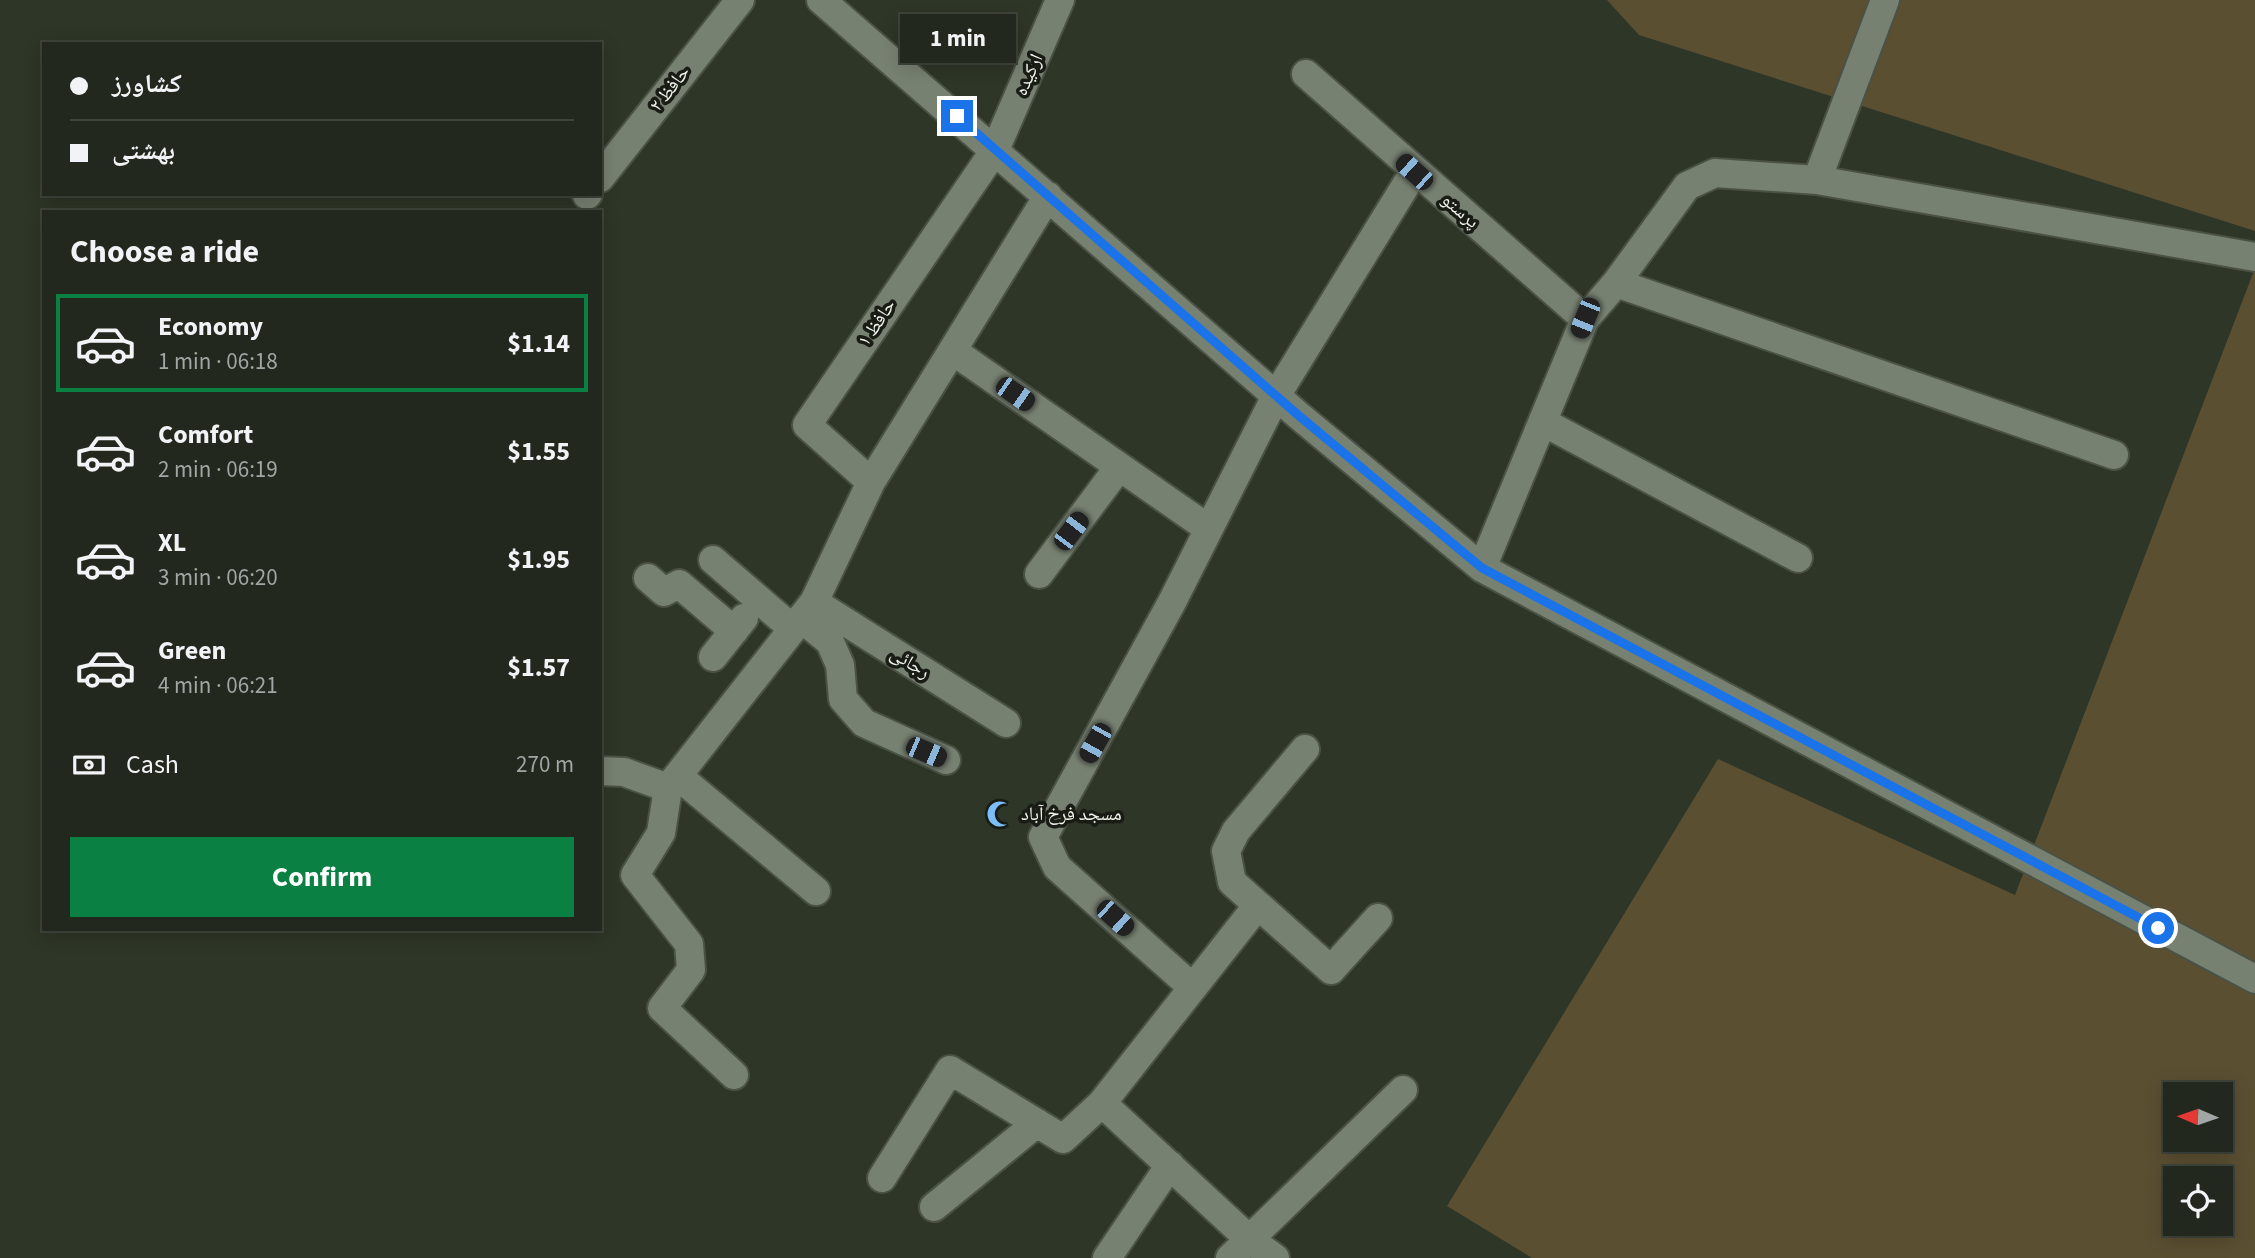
<!DOCTYPE html>
<html lang="en">
<head>
<meta charset="utf-8">
<style>
	body { margin:0; font-family:"Source Sans 3","Noto Naskh Arabic",sans-serif; background:#2e342a; color:#f1f3f6; height:100vh; display:flex; flex-direction:column; font-size:26px; white-space:nowrap }
	* { box-sizing:border-box; margin:0 }
	p { font-size:23px; color:#a2a6a4 }
	.icon { flex:none; width:38px; height:38px; fill:none; stroke:currentColor; stroke-width:2; stroke-linecap:round; stroke-linejoin:round }
	.map { position:relative; flex:1; overflow:hidden }
	.details { position:absolute; left:42px; top:210px; width:560px; height:721px; display:flex; flex-direction:column; background:#22281d; border-radius:0px; box-shadow:0 4px 18px #0003,0 0 0 2px #3f443b }
	.details>* { flex:none }
	.banner { position:absolute; left:42px; top:42px; width:560px; height:154px; border-radius:0px; box-shadow:0 4px 18px #0003,0 0 0 2px #3f443b; display:grid; align-content:center; height:154px; padding:0 28px; background:#22281d }
	.needle { width:46px; rotate:272deg }
	.tools { position:absolute; left:2163px; top:1082px; display:grid; gap:14px }
	.tools a { display:grid; place-items:center; width:70px; height:70px; border-radius:0px; background:#22281d; box-shadow:0 4px 18px #0003,0 0 0 2px #3f443b; font-size:35px }
	.end { position:absolute; width:32px; height:32px; margin:-16px; border:9px solid #1a73e8; background:#fff; box-shadow:0 0 0 4px #fff }
	.from { border-radius:50% }
	.bubble { position:absolute; height:49px; border-radius:0px; background:#22281d; box-shadow:0 4px 18px #0003,0 0 0 2px #3f443b; font-size:23px; font-weight:700; line-height:49px; text-align:center }
	.car { position:absolute; width:21px; height:42px; margin:-21px -10px; border-radius:9px; box-shadow:0 0 5px 2px #0007; background:linear-gradient(#222 24%,#8ab4d8 0 40%,#222 0 76%,#8ab4d8 0 86%,#222 0) }
	.banner b { display:flex; align-items:center; gap:24px; height:66px; font-size:26px }
	.banner b+b { border-top:2px solid #3f443b }
	.banner i { width:18px; height:18px; background:#f1f3f6 }
	ul { padding:0; list-style:none }
	li { display:flex; align-items:center; gap:21px; height:98px; margin:0 14px 10px; padding:0 14px; border:4px solid transparent; border-radius:0px }
	li div { flex:1 }
	li b { display:block; font-size:26px }
	li em { font-style:normal; font-weight:700 }
	li.active { border-color:#0b8043 }
	li>.icon { width:63px; height:63px; stroke-width:1.5 }
	h2 { padding:0 28px; font-size:32px; line-height:84px }
	.pay { display:flex; align-items:center; gap:18px; height:77px; padding:0 28px; font-size:26px }
	.pay p { margin-inline-start:auto }
	.cta { display:flex; gap:14px; margin-top:auto; padding:14px 28px }
	.cta a { flex:1; height:80px; border-radius:0px; background:#0b8043; color:#fff; font-size:28px; font-weight:700; line-height:80px; text-align:center }
	.map>svg:first-child { display:block }
</style>
</head>
<body>
<div class="map">
<svg width="2255" height="1258" viewBox="0 0 2255 1258">
	<rect width="100%" height="100%" fill="#2e3627"/>
	<!-- green -->
	<path fill="#5b4f32" fill-rule="evenodd" d="M 1607,0 L 2255,0 L 2255,231 L 1639,35 Z
		M 2255,268 L 2255,1258 L 1532,1258 L 1447,1206 L 1718,759 L 2015,895 ZM 2175,1094 L 2221,1094 L 2221,1139 L 2175,1139 ZM 2175,1178 L 2221,1178 L 2221,1223 L 2175,1223 Z"/>
	<g fill="none" stroke-linecap="round" stroke-linejoin="round">
		<!-- minor casing -->
		<g stroke="#4a5145" stroke-width="32">
			<path id="minor" d="M 821,0 L 1298,415 L 1482,568 L 2255,979
				M 1306,74 L 1585,319
				M 600,178 L 740,0
				M 1817,180 L 1885,0
				M 587,195 L 588,194
				M 1616,283 L 2114,455
				M 953,351 L 1209,529
				M 1543,422 L 1798,558
				M 871,482 L 807,425 L 995,150 L 1060,0
				M 713,560 L 793,629
				M 1482,568 L 1585,319 L 1616,283 L 1687,186 L 1715,173 L 1817,180 L 2255,257
				M 1039,574 L 1119,467
				M 648,578 L 664,592 L 679,584 L 734,631
				M 814,602 L 1006,723
				M 801,618 L 830,642 L 840,665 L 843,699 L 864,723 L 946,760
				M 713,657 L 744,618
				M 1305,749 L 1236,831 L 1226,851 L 1232,882 L 1331,970 L 1378,918
				M 600,771 L 624,772 L 668,788
				M 678,776 L 816,891
				M 1192,987 L 1057,867 L 1043,837 L 1172,602 L 1276,396 L 1414,172
				M 734,1075 L 662,1008 L 691,970 L 689,944 L 635,875 L 661,833 L 668,788 L 814,602 L 871,482 L 1048,196
				M 1102,1103 L 1249,1239 L 1275,1258
				M 882,1178 L 950,1070 L 1063,1139 L 1102,1103 L 1258,905
				M 934,1207 L 1037,1123
				M 1107,1258 L 1170,1165
				M 1230,1258 L 1403,1090"/>
		</g>
		<!-- minor -->
		<use href="#minor" stroke="#778171" stroke-width="28"/>
	</g>
	<g fill="none" stroke-linecap="round" stroke-linejoin="round">
		<!-- route -->
		<path stroke="#1a73e8" stroke-width="9" d="M 957,116 L 1298,415 L 1482,568 L 2158,928"/>
	</g>
	<!-- icons -->
	<defs>
		<g id="mosque-bare" transform="scale(2.1)"><path d="M3.5-4.9A6 6 0 1 0 3.5 4.9A5 5 0 1 1 3.5-4.9Z" fill="#7bbef8" stroke="#181c15" stroke-width="2.5" paint-order="stroke"/></g>
	</defs>
	<g fill-rule="evenodd">
		<use href="#mosque-bare" x="1000" y="814"/>
	</g>
	<g text-anchor="middle" dominant-baseline="central" stroke-width="7" stroke-linejoin="round" paint-order="stroke">
		<!-- street labels -->
		<g font-size="19" fill="#eff5eb" stroke="#181c15">
			<text transform="translate(1029 75) rotate(-66)">ارکیده</text>
			<text transform="translate(670 89) rotate(-52)">حافظ ۲</text>
			<text transform="translate(1460 211) rotate(41)">پرستو</text>
			<text transform="translate(877 323) rotate(-56)">حافظ ۱</text>
			<text transform="translate(910 663) rotate(32)">رجائی</text>
		</g>
		<!-- poi labels -->
		<g font-size="19" fill="#eff5eb" stroke="#181c15" text-anchor="start">
			<text x="1021" y="814">مسجد فرخ آباد</text>
		</g>
	</g>
</svg>
<div class="tools">
<a><svg class="needle" viewBox="-14 -14 28 28"><path d="M0-13l5 13h-10z" fill="#e53935"/><path d="M0 13l5-13h-10z" fill="#a2a6a4"/></svg></a>
<a><svg class="icon" aria-label="locate" viewBox="0 0 24 24"><circle cx="12" cy="12" r="6"/><path d="M12 2v4M12 18v4M2 12h4M18 12h4"/></svg></a>
</div>
<i class="end from" style="left:2158px;top:928px"></i>
<i class="end" style="left:957px;top:116px"></i>
<div class="bubble" style="left:900px;top:14px;width:116px">1 min</div>
<i class="car" style="left:1414px;top:172px;rotate:312deg"></i>
<i class="car" style="left:1585px;top:318px;rotate:202deg"></i>
<i class="car" style="left:1015px;top:394px;rotate:125deg"></i>
<i class="car" style="left:1071px;top:531px;rotate:37deg"></i>
<i class="car" style="left:1095px;top:743px;rotate:209deg"></i>
<i class="car" style="left:926px;top:752px;rotate:113deg"></i>
<i class="car" style="left:1115px;top:918px;rotate:132deg"></i>
<div class="banner">
<b><i class="from"></i>کشاورز</b>
<b><i></i>بهشتی</b>
</div>
<section class="details">
<h2>Choose a ride</h2>
<ul>
<li class="active"><svg class="icon" aria-label="car" viewBox="0 0 24 24"><path d="M5 17H2v-5l4-1 3-4h7l3 4 3 1v5h-3M9 17h6M6 11h13"/><circle cx="7" cy="17" r="2"/><circle cx="17" cy="17" r="2"/></svg><div><b>Economy</b><p>1 min · 06:18</p></div><em>$1.14</em></li>
<li><svg class="icon" aria-label="car" viewBox="0 0 24 24"><path d="M5 17H2v-5l4-1 3-4h7l3 4 3 1v5h-3M9 17h6M6 11h13"/><circle cx="7" cy="17" r="2"/><circle cx="17" cy="17" r="2"/></svg><div><b>Comfort</b><p>2 min · 06:19</p></div><em>$1.55</em></li>
<li><svg class="icon" aria-label="car" viewBox="0 0 24 24"><path d="M5 17H2v-5l4-1 3-4h7l3 4 3 1v5h-3M9 17h6M6 11h13"/><circle cx="7" cy="17" r="2"/><circle cx="17" cy="17" r="2"/></svg><div><b>XL</b><p>3 min · 06:20</p></div><em>$1.95</em></li>
<li><svg class="icon" aria-label="car" viewBox="0 0 24 24"><path d="M5 17H2v-5l4-1 3-4h7l3 4 3 1v5h-3M9 17h6M6 11h13"/><circle cx="7" cy="17" r="2"/><circle cx="17" cy="17" r="2"/></svg><div><b>Green</b><p>4 min · 06:21</p></div><em>$1.57</em></li>
</ul>
<div class="pay"><svg class="icon" aria-label="cash" viewBox="0 0 24 24"><path d="M3 7h18v10H3z"/><circle cx="12" cy="12" r="2"/></svg>Cash<p>270 m</p></div>
<div class="cta"><a>Confirm</a></div>
</section>
</div>
</body>
</html>
